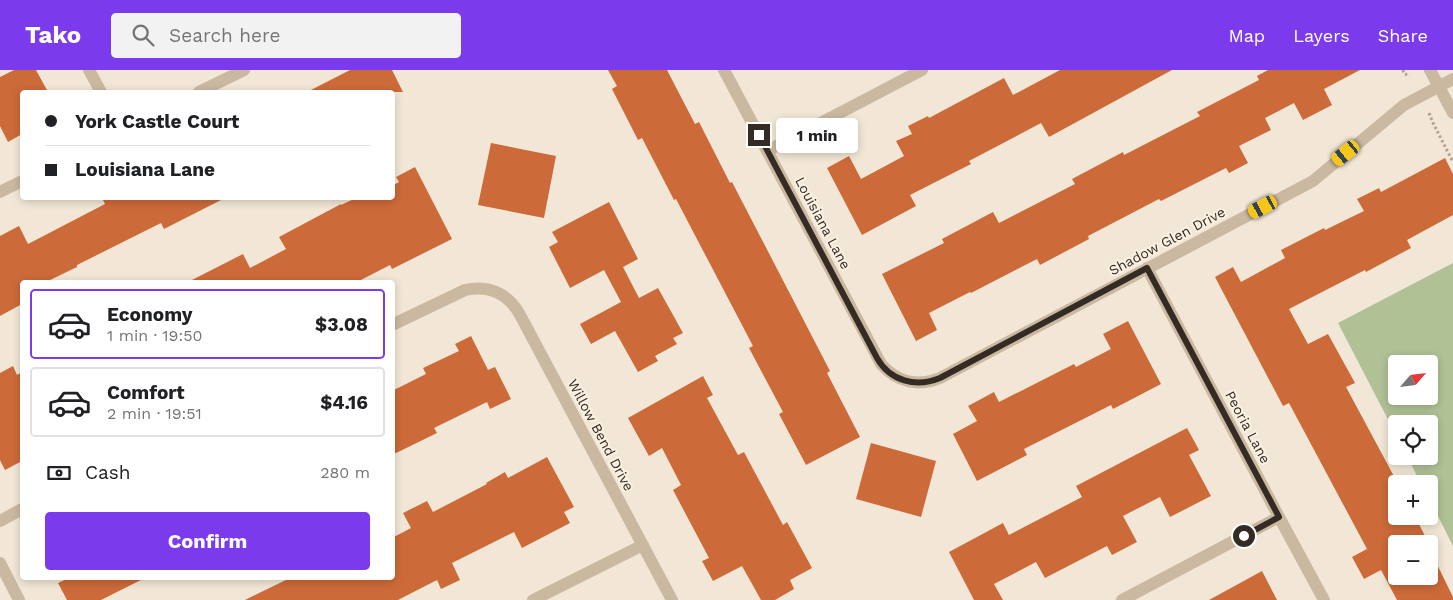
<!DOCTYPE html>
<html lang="en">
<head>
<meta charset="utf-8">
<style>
	body { margin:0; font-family:"Work Sans",sans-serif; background:#f2f2f2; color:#202124; height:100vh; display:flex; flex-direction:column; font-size:19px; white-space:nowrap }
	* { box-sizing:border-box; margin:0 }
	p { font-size:16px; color:#757577 }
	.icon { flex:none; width:28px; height:28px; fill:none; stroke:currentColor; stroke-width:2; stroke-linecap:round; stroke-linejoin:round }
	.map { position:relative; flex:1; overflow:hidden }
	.sheet { position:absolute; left:20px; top:210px; width:375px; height:300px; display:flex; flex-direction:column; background:#fff; border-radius:5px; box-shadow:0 2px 8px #0003 }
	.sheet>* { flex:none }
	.banner { position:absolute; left:20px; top:20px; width:375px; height:110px; border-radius:5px; box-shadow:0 2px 8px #0003; display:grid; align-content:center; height:110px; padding:0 25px; background:#fff }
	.needle { width:32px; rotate:62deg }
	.fabs { position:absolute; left:1388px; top:285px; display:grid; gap:10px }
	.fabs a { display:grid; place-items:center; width:50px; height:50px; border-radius:5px; background:#fff; box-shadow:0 2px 8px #0003; font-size:25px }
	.end { position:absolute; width:22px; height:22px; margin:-11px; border:6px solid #342b25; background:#fff; box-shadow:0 0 0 2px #fff }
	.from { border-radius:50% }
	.bubble { position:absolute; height:35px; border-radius:5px; background:#fff; box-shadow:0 2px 8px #0003; font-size:16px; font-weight:700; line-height:35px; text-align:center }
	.car { position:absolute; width:15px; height:30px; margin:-15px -8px; border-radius:6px; box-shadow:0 0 4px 1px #0007; background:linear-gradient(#f5c518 24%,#345 0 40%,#f5c518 0 76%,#345 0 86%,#f5c518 0) }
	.banner b { display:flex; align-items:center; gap:18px; height:48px; font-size:19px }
	.banner b+b { border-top:1px solid #e0e0e0 }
	.banner i { width:12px; height:12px; background:#202124 }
	ul { padding:9px 0 0; list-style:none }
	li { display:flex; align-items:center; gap:15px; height:70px; margin:0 10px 8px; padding:0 15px; border:2px solid #e0e0e0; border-radius:5px }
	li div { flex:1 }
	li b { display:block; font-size:19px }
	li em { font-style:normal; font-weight:700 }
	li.selected { border-color:#7c3aed }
	li>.icon { width:45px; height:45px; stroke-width:1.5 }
	.pay { display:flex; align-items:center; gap:12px; height:55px; padding:0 25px; font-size:19px }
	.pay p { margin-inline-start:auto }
	.button { display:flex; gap:10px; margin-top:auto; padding:10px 25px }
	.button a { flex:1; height:58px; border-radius:5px; background:#7c3aed; color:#fff; font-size:20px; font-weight:700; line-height:58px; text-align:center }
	header { display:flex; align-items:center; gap:30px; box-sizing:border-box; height:70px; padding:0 25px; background:#7c3aed; color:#fff }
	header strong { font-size:24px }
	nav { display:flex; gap:28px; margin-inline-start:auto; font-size:18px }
	.search { width:350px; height:45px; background:#f2f2f2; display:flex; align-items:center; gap:12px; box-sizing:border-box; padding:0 18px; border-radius:5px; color:#757577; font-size:19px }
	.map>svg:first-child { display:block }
</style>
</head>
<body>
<header>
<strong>Tako</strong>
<div class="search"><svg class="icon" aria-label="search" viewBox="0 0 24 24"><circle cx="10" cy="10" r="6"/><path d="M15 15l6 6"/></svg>Search here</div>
<nav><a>Map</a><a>Layers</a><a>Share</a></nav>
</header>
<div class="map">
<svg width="1453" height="530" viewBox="0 0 1453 530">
	<rect width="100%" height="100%" fill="#f2e7d6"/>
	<!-- green -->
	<path fill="#afc195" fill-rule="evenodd" d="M 1453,193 L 1453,476 L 1429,428 L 1429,414 L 1421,414 L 1407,386 L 1429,386 L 1429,354 L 1396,354 L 1396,365 L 1338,253 ZM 1396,294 L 1429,294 L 1429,326 L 1396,326 Z"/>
	<!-- building -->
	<path fill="#cc6a39" d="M 14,0 L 36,0 L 48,22 L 22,22 L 22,64 L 8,72 L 0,56 L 0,7 Z
		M 350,0 L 392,0 L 403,22 L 307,22 Z
		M 608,0 L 667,0 L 695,54 L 699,52 L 730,113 L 732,112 L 830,301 L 827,303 L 860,367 L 806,395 L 779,344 L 783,342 L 749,278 L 753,276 L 676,129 L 674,130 L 642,68 L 638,70 L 612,19 L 617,16 Z
		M 1060,0 L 1172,0 L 1049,67 L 1041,53 L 969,91 L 971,94 L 910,125 L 916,136 L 862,165 L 827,98 L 849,86 L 861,109 L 904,86 L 896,71 L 912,64 L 908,56 L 928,46 L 929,48 L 1004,8 L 1013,25 Z
		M 1268,0 L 1360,0 L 1324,19 L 1332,35 L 1303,50 L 1294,33 L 1265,48 L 1271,60 L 1239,76 L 1248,93 L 1229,103 L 1226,98 L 1161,131 L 1159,129 L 1088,166 L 1089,169 L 1040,195 L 1037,189 L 971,223 L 970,222 L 929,243 L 937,260 L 916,271 L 882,204 L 944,173 L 942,169 L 993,142 L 999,153 L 1075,114 L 1072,109 L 1123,82 L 1124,85 L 1200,46 L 1197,42 L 1259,10 L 1257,6 Z
		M 491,73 L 556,86 L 544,148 L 478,135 Z
		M 1445,88 L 1453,104 L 1453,145 L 1407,170 L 1411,178 L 1366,202 L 1365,200 L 1289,239 L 1308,274 L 1328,264 L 1355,313 L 1346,317 L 1396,410 L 1396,446 L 1415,446 L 1429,474 L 1396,474 L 1396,506 L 1429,506 L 1429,478 L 1453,527 L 1453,530 L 1397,530 L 1381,500 L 1364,509 L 1352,487 L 1367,479 L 1289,333 L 1283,336 L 1215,207 L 1233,197 L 1241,212 L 1285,188 L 1281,180 L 1324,158 L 1325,160 L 1364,141 L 1357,129 L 1379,118 L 1381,122 Z
		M 415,97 L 452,169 L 392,199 L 390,195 L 357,212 L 188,212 L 243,184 L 250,198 L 286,179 L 279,167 L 341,134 L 341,135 L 356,128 L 392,128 L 392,116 L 399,112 L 396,107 Z
		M 102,128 L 225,128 L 164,159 L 161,153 L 77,195 L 77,197 L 46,212 L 22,212 L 22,234 L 0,246 L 0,166 L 19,156 L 28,174 L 105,134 Z
		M 609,132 L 638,189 L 623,197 L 639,228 L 658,218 L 683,263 L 673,268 L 677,274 L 655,286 L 658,291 L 638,302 L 615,261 L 591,274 L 580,254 L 621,232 L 604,200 L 570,218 L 549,177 L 558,172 L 552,162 Z
		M 1128,251 L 1161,314 L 1113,339 L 1111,335 L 1024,379 L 1027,385 L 977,411 L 953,364 L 977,351 L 968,336 L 994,322 L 999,332 L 1074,294 L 1076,297 L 1111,279 L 1103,264 Z
		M 471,266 L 488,300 L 495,297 L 511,329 L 490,339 L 487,332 L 434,358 L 437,363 L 392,385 L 392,321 L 426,304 L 423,298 L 459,281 L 455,274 Z
		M 13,296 L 17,305 L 22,302 L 22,391 L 5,400 L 0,390 L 0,303 Z
		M 703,306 L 713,325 L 707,328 L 738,385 L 744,382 L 783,455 L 787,452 L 812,498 L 790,510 L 794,519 L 775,530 L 761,530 L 742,496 L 713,511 L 702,491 L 709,488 L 673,420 L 681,415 L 662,378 L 649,386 L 628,348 Z
		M 1187,358 L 1199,380 L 1189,385 L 1211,426 L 1170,447 L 1160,427 L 1123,446 L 1137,472 L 1112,485 L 1107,476 L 1045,508 L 1036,492 L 994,514 L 1003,530 L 974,530 L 949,482 L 1003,453 L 1009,465 L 1082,427 L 1076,416 Z
		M 871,373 L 936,391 L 921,447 L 856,429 Z
		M 547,387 L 574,437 L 564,442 L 570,453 L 522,478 L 514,462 L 452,493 L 460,510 L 441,519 L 437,510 L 398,530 L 245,530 L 290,508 L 392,508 L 392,468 L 411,458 L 403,443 L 427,431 L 433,442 L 487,414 L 486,413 L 505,402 L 508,408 Z
		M 1262,501 L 1277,530 L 1209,530 Z
		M 69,508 L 145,508 L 101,530 L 67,530 L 58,513 Z"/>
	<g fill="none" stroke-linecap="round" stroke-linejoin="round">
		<!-- path -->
		<path stroke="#b6a28c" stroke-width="3" stroke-dasharray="2.5 2.5" stroke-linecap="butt" d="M 1403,0 L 1404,4 L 1410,5
			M 1429,43 L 1433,53 L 1453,92"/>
		<!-- minor -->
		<path stroke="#cab8a1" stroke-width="12" d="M 89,0 L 101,22
			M 724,0 L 881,294 C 897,312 918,317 940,308 L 1313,111 L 1404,35 L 1453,9
			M 199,22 L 244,0
			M 767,81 L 922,0
			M 0,122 L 22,111
			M 1147,198 L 1279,447 L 1324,530
			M 392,255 L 465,220 C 488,215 507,223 519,243 L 672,530
			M 0,451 L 22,439
			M 0,493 L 19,530
			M 533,530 L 643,475
			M 1122,530 L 1279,447"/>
		<!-- tertiary -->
		<path stroke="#cab8a1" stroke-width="12" d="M 1430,0 L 1453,43"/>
	</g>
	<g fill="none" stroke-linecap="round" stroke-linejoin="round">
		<!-- route -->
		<path stroke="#342b25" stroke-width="6" d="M 759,65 L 877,288 C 890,311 916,318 940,308 L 1147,198 L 1279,447 L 1244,466"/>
	</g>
	<g text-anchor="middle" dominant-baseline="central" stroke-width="4" stroke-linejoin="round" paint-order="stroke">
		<!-- street labels -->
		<g font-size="14" fill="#342b25" stroke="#faf1e2">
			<text transform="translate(823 153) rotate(62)">Louisiana Lane</text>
			<text transform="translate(1167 171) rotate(-28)">Shadow Glen Drive</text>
			<text transform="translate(1248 357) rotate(62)">Peoria Lane</text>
			<text transform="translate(601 365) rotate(62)">Willow Bend Drive</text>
		</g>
	</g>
</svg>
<div class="fabs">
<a><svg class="needle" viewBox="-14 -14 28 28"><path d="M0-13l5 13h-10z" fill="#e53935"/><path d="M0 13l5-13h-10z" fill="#757577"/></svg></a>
<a><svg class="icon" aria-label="locate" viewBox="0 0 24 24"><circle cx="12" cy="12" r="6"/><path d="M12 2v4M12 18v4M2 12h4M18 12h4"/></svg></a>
<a>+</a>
<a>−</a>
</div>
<i class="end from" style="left:1244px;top:466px"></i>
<i class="end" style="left:759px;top:65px"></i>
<div class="bubble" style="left:776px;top:48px;width:82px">1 min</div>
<i class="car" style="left:1346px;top:83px;rotate:231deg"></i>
<i class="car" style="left:1263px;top:137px;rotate:242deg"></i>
<div class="banner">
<b><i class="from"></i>York Castle Court</b>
<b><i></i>Louisiana Lane</b>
</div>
<section class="sheet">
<ul>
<li class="selected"><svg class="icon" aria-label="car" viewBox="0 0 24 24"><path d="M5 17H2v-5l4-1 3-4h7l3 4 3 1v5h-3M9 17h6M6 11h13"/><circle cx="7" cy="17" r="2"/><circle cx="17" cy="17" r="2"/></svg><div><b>Economy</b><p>1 min · 19:50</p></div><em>$3.08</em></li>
<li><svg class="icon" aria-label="car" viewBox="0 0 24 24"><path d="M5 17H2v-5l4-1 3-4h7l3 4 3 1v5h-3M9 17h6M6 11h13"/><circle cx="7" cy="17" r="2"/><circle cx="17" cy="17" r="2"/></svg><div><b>Comfort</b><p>2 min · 19:51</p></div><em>$4.16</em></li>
</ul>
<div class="pay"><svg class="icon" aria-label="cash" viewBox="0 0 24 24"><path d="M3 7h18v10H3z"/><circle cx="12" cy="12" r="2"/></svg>Cash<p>280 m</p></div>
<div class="button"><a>Confirm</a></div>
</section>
</div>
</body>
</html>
